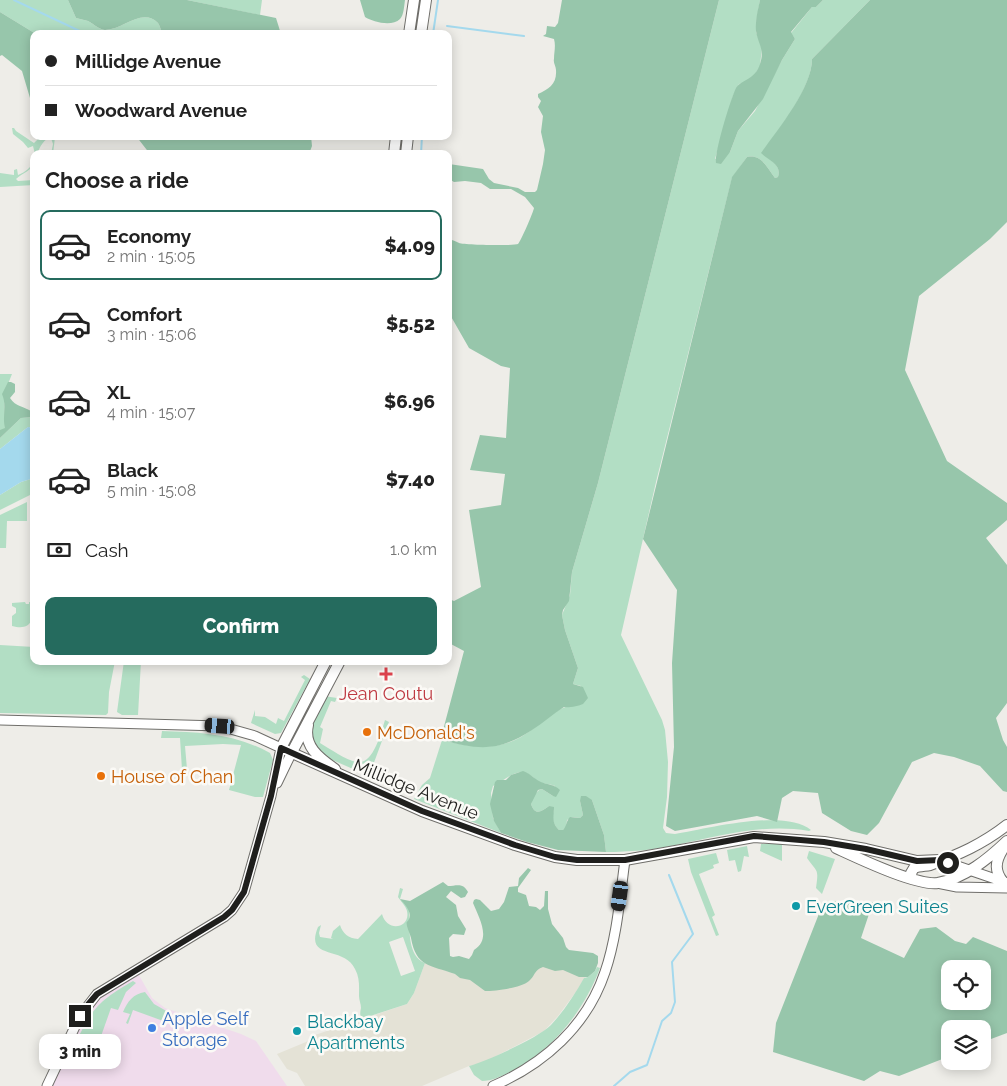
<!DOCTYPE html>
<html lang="en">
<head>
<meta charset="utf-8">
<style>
	body { margin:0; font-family:Raleway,sans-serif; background:#f2f2f2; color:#222; height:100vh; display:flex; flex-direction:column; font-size:19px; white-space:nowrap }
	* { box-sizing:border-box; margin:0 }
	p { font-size:16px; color:#767676 }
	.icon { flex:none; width:28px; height:28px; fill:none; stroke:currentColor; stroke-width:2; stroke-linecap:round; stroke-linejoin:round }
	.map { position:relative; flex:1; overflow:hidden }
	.panel { position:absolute; left:30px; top:150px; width:422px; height:515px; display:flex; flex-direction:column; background:#fff; border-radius:10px; box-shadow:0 2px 12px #0003 }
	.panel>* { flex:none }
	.top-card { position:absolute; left:30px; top:30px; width:422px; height:110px; border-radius:10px; box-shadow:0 2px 12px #0003; display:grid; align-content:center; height:110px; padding:0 15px; background:#fff }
	.buttons { position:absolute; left:941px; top:960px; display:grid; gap:10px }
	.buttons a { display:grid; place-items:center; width:50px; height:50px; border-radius:10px; background:#fff; box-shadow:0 2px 12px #0003; font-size:25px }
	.end { position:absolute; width:22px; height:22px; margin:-11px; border:6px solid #1f1f1d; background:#fff; box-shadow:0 0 0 2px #fff }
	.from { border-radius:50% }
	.bubble { position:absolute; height:35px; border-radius:10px; background:#fff; box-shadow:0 2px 12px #0003; font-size:16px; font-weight:800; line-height:35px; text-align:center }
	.car { position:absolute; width:15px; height:30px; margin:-15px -8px; border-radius:6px; box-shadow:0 0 4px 1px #0007; background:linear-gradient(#222 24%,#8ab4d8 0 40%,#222 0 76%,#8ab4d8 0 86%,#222 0) }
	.top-card b { display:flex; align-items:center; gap:18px; height:48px; font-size:19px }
	.top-card b+b { border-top:1px solid #e0e0e0 }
	.top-card i { width:12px; height:12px; background:#222 }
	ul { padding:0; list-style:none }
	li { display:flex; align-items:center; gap:15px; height:70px; margin:0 10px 8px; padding:0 5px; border:2px solid transparent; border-radius:10px }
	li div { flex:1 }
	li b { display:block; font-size:19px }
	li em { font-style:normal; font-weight:800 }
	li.current { border-color:#256b5e }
	li>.icon { width:45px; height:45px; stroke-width:1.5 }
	h2 { padding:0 15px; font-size:22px; line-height:60px }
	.pay { display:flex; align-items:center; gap:12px; height:55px; padding:0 15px; font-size:19px }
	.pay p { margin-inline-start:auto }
	.button { display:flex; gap:10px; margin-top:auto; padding:10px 15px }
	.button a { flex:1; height:58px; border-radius:10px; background:#256b5e; color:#fff; font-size:20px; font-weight:800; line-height:58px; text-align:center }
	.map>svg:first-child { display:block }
</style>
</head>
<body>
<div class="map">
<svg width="1007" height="1086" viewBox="0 0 1007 1086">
	<rect width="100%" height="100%" fill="#eeede8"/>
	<!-- commercial -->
	<path fill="#f0dcec" d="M 136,970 L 152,998 L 165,1008 L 241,1034 L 256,1041 L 287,1086 L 47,1086 L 85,1008 Z"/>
	<!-- built -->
	<path fill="#e4e2d6" d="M 484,953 L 588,972 L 578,989 L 558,1016 L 544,1031 L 485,1062 L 469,1066 L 422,1086 L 305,1086 L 297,1073 L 287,1069 L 277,1054 L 306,1042 L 315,1035 L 407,1004 L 414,993 L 425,963 L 455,974 Z"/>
	<!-- green -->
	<path fill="#b2dec4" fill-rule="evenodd" d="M 0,0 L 68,0 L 76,18 C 80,19 84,20 88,21 C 94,24 98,29 105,30 C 123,30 142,7 158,23 C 160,26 161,31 163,34 L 36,34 L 0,12 Z
		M 187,0 L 262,0 L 260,15 Z
		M 719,0 L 760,0 L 756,23 L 756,32 L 762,47 L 760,66 L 756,73 L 746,82 L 739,84 L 733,96 L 715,159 L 730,152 L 738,131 L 755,111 L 782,60 L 795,39 L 791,33 L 812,7 L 816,7 L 823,0 L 870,0 L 812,59 C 812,88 779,129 762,153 C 770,160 782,165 778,177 L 775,178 C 767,168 762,154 747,157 L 732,178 L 656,482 L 621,635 L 662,720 L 665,730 L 668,762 L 667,797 L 663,828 L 666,833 L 675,834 C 706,829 785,808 811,830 L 809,831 C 763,823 720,836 676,845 C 652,850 630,852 606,852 L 604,835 L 592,800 L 580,801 L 583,815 L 580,818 L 572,817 L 567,820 L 566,828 L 563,830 L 559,830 C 553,824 551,818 554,810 L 549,806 C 541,812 535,816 531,804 L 533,796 L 539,790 L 542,789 L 553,796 L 555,786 C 550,784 544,784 539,782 C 533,778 530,773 522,772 C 512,772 502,782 493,786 L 491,793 L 493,818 L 501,833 L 414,799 L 422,785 L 430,778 L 442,740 C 477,749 504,752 534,728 C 543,722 553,712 563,708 C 567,706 570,707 574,705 L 581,686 L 573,684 L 578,668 L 565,630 L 562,615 L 570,595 L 572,572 L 598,483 Z
		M 12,128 L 14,128 L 16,131 L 34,143 L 41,136 L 55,137 L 53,154 L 51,154 L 53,144 L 51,138 C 44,138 40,147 37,154 L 35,154 L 33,146 L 28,148 L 23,142 L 13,134 Z
		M 34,161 C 33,171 22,173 16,179 L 18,181 L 34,180 L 34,185 L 0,187 L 0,173 L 14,175 L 14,170 L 17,169 L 18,175 C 26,172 30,168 34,161 Z
		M 0,374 L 12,374 L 4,394 L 5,429 L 0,431 Z
		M 34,417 L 34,428 L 28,427 L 0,449 L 0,438 L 21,418 Z
		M 34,478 L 34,493 L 0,510 L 0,495 L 21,482 Z
		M 27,502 L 27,521 L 7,521 L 6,548 L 0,548 L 0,515 Z
		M 25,602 L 26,604 L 29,604 L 29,602 L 34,603 C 34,620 31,631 12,626 L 12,616 L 16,613 L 16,608 L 12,606 L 12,603 Z
		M 0,645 L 34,647 L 34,661 L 115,661 L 109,692 L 108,713 L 106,715 L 0,713 Z
		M 124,661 L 141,661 L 138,715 L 122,715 L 117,712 Z
		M 304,675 L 310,679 L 281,733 L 275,734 L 251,723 L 255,710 L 255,716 L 265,717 L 276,724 L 278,718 L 284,721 L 305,680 L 301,677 Z
		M 324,696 L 337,698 L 335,702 L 331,701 L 320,727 L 323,729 L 320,743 C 330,749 346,760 356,762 C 373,766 381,733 385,720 L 389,722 L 369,776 L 321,755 L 310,738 L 312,719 Z
		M 162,731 C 200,732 236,734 270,753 L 273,760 L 263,797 L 255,797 L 229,790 L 241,745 L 223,744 L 185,746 L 187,769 L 182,770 L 180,738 L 161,738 Z
		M 761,844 L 782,844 L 782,861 L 760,851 Z
		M 747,846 L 749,857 L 744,856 L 741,871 L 738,872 L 735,860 L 729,861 L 727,850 Z
		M 809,851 L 835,859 L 822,894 L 816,888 C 819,867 817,873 807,858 Z
		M 716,853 L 719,863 L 713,865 L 714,868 L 699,874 L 715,915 L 712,917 L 719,935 L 716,936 L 691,872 L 688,859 Z
		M 400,888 L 403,889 L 400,899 L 409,909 L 409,913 C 410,929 407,956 425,963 L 414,993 L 407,1004 L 361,1019 C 360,1015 360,1012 361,1008 C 361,1004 359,1000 359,996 C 359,987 360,978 355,969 C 344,945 304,961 318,927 L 321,925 L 319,933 L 320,937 L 333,939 L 331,938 L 333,931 L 340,925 C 343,934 348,938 358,939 L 382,914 C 387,933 411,928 407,911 C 406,906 401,902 398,897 ZM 403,937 L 415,971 L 401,976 L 389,942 Z
		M 597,967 L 600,968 C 583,1013 551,1052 508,1073 C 499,1077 492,1081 482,1081 L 474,1075 L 469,1066 C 487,1061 538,1038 551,1025 C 564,1011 575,994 584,978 L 588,977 L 595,971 Z
		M 133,981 L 136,983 L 126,992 L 118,1010 L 111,1008 L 100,1039 L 92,1036 L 86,1046 L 76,1042 C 93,1007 99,1001 133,981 Z
		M 145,992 L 154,1004 L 170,1013 L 166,1022 L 133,1010 L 128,1024 L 126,1023 L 130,1014 L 123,1012 C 128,1001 133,994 145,992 Z"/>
	<!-- forest -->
	<path fill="#97c6ab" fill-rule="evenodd" d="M 68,0 L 187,0 L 276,18 L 281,34 L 163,34 C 161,31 160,26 158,23 C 142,7 123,30 105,30 C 98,29 94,24 88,21 C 84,20 80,19 76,18 Z
		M 360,0 L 405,0 C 404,6 404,15 400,19 C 392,27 373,22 365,17 Z
		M 562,0 L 719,0 L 598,483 L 572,572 L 569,601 L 563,610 L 562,615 L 565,630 L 578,668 L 573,684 L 583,687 L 588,698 L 583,704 C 579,706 568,708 564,707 C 553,714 543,723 532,730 C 498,752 479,750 442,740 L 442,734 L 464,651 L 449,643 L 449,599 L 454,601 L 481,587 L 469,510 L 501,505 L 505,474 L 470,470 L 480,435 L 506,438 L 510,368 L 501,366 L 469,348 L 449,313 L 449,243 L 452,240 C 453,240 459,243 459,243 C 465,245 514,246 518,244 C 521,241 533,213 534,208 L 525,197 L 511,189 L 490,189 L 481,183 L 465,181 L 454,182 L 449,179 L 449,164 L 483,169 L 489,179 L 494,183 L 518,188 L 525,192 L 535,192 L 537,190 L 543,164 L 545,150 L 541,132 L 543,116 L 538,107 L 541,101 L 538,97 L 538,94 C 549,89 557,84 556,70 C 556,66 553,63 554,59 C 554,52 556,46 554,39 L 543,36 L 546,34 L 547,26 L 555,27 L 558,23 Z
		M 760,0 L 823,0 L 816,7 L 812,7 L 791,32 L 795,39 L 782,60 L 763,99 L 738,131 L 730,152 L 721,164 L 716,163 C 714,153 731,98 736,88 C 742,79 755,80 760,64 C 765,49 758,44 756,31 C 755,20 758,10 760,0 Z
		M 870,0 L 1007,0 L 1007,222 L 990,239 L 919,296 L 905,370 L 947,461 L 1007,503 L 1007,520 L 986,538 L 1007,565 L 1007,703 L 996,718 L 1003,740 L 1007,747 L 1007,792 L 1003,791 L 980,766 L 954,757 L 934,753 L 912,762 L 879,823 L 867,835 L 851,831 L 822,813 L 818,793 L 793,791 L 782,798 L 777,822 L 757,816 L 675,831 L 666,826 L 674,747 L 672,663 L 677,590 L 643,539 L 732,177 L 747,157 C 762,154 767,168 775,178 L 778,177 C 782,164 769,161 761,153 C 778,129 812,88 812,59 Z
		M 0,12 L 36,34 L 34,34 L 34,100 L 30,98 L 22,71 L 2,55 L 0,56 Z
		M 136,136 L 311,136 L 312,146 L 309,154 L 150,154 Z
		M 8,382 L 11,382 L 15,384 L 15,392 L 10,398 C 16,407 23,406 31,411 L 33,417 L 21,418 L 0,438 L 0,430 L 5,428 C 2,417 7,405 2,394 Z
		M 523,771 C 530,773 534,779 541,782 C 548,785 554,784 560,790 L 556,797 L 553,796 L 542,789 L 538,790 L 531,804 C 535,816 541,812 549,806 L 554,807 C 554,817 551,822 559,830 L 563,830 C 567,826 566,821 570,817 L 580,818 L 583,815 L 580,801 L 581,796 L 586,796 L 592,800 L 604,835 L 606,852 L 558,850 L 527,842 L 501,833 L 494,821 L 490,804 L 495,782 L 497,780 L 506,780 L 511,775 Z
		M 528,868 L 531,870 L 518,888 L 518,892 L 526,895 L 529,906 L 536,907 L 540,910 L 544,906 L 545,891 L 548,891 L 548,909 L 552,924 L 563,938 L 566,947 L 569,950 L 593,953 L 598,956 L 598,963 L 595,971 L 588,977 L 579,977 L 563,970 L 555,971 L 543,967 C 534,970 535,976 529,981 C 521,988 495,991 485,991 L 470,980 L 460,978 L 455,974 C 430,965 416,967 411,938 C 410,934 408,930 407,926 C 406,921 407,923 409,919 C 412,911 405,905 400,899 L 410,901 L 443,882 L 448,886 C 456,886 463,882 468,892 L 465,897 L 461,898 L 451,891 L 446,897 L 456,905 L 458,916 L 466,929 L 464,935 L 453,934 L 449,938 L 450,956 L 453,957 L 459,956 L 469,959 L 472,955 L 474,950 C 492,939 479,918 473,903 L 474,900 L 476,899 L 480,900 L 491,911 L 499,909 L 504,902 L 509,887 L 518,886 L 519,878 Z
		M 824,901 L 873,902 L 861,938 L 904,958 L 920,929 L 936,927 L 955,941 L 966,944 L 973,937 L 1007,951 L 1007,1033 L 983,1042 L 982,1029 L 950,1029 L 950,1056 L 899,1076 L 880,1071 L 864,1081 L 773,1052 L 776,1023 ZM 950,969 L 982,969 L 982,1001 L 950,1001 Z"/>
	<!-- water -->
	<path fill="#a4d9ed" d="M 28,427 L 34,428 L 34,478 L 21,482 L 0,495 L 0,449 Z"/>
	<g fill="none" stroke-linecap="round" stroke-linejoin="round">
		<!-- stream -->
		<path stroke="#a4d9ed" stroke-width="2" d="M 14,0 L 86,34
			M 447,26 L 524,36
			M 433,34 L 438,0
			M 421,154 L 422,136
			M 614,1086 L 630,1072 L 647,1065 L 662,1021 L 671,1013 L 675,1002 L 672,962 L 693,934 L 669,875"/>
		<!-- tertiary casing -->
		<g stroke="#6f6e6a" stroke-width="11">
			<path id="tertiary" d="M 0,720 L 220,726 L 255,736 L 281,748 L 271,796 L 244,892 L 232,910 L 224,917 L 97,994 L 80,1016 L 47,1086
				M 277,783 L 291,754
				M 940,860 L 1007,883
				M 937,883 L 957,887 L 1007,888
				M 493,1086 C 544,1064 587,1026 605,972 C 617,937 620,897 625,860"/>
		</g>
		<!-- secondary casing -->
		<g stroke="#6f6e6a" stroke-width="12">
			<path id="secondary" d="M 409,34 L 414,0
				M 421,34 L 426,0
				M 394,154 L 396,136
				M 406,154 L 408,136
				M 326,661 L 281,748 L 422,811 L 515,845 L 555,857 L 577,860 L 625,860 L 754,837 L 824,842 L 866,849 L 917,861 L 940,860
				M 308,725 C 303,746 319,758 335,769
				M 291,754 L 340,661
				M 836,848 C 858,858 916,886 938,883 C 965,878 988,859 1007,841
				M 1003,849 C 995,862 994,871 1004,883
				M 912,879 L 911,873 L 914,868 C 919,866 925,866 930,865 C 958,855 983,844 1007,825"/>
		</g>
		<!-- tertiary -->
		<use href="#tertiary" stroke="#fff" stroke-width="9"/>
		<!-- secondary -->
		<use href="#secondary" stroke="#fff" stroke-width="10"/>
	</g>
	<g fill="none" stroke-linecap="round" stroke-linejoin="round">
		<!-- route -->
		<path stroke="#1f1f1d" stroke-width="6" d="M 80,1016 L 85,1008 L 97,994 L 224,917 L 232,910 L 244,892 L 271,796 L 281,748 L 422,811 L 515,845 L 555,857 L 577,860 L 625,860 L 754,836 L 824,842 L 866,849 L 917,861 L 940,860 L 948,863"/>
	</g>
	<!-- markers -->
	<path fill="#e0444e" stroke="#fbfaf6" stroke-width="2" d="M383.5 666.5h5v5h5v5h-5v5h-5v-5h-5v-5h5z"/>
	<g fill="#e8710a" stroke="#fbfaf6" stroke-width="2">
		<circle cx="367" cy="732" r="5"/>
		<circle cx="101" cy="776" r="5"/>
	</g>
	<g fill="#0f9aa8" stroke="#fbfaf6" stroke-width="2">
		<circle cx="796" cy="906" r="5"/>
		<circle cx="297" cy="1031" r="5"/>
	</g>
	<circle fill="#3f7fe0" stroke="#fbfaf6" stroke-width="2" cx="152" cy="1028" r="5"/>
	<g text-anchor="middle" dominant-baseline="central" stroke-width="5" stroke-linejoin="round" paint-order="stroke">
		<!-- health labels -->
		<g font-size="18" fill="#be3a42" stroke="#fbfaf6">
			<text x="386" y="693">Jean Coutu</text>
		</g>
		<!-- food labels -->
		<g font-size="18" fill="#c56008" stroke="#fbfaf6" text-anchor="start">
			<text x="377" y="732">McDonald's</text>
			<text x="111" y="776">House of Chan</text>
		</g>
		<!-- street labels -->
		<g font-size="18" fill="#1f1f1d" stroke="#fbfaf6">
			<text transform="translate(416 789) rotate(22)">Millidge Avenue</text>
		</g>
		<!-- culture labels -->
		<g font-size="18" fill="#0d838f" stroke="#fbfaf6" text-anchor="start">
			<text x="806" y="906">EverGreen Suites</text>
			<text x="307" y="1021">Blackbay<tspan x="307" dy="21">Apartments</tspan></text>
		</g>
		<!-- shop labels -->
		<g font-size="18" fill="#366cbe" stroke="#fbfaf6" text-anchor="start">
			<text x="162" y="1018">Apple Self<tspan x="162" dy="21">Storage</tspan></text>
		</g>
	</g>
</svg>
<div class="buttons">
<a><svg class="icon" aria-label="locate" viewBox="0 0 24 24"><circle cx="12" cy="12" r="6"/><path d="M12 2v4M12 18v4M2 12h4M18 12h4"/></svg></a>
<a><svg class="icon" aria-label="layers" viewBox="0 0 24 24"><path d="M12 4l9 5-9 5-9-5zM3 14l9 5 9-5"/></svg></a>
</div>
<i class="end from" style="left:948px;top:863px"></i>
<i class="end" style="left:80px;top:1016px"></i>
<div class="bubble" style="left:39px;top:1034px;width:82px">3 min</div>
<i class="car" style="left:220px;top:726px;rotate:274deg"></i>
<i class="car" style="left:620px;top:896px;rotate:188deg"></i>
<div class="top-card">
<b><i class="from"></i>Millidge Avenue</b>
<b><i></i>Woodward Avenue</b>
</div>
<section class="panel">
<h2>Choose a ride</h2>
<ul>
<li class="current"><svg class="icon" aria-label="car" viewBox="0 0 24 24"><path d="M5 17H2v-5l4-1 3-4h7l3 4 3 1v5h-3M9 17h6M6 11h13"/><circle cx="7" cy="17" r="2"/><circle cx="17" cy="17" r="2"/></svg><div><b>Economy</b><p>2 min · 15:05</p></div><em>$4.09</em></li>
<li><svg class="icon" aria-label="car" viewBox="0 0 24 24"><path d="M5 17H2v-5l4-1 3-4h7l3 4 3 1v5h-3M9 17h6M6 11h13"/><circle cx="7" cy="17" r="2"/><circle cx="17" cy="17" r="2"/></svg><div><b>Comfort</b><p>3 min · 15:06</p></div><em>$5.52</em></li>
<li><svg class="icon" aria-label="car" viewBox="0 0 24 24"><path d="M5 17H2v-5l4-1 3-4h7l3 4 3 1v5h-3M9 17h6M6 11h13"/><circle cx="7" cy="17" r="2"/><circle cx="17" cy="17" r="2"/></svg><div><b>XL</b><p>4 min · 15:07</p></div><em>$6.96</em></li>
<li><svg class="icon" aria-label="car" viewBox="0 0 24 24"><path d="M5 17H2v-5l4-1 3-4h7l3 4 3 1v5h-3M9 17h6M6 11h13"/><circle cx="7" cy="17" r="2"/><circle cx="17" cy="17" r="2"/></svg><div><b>Black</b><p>5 min · 15:08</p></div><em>$7.40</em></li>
</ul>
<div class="pay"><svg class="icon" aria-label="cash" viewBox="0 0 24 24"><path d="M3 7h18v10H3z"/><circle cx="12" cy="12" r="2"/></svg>Cash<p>1.0 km</p></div>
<div class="button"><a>Confirm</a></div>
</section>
</div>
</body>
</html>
